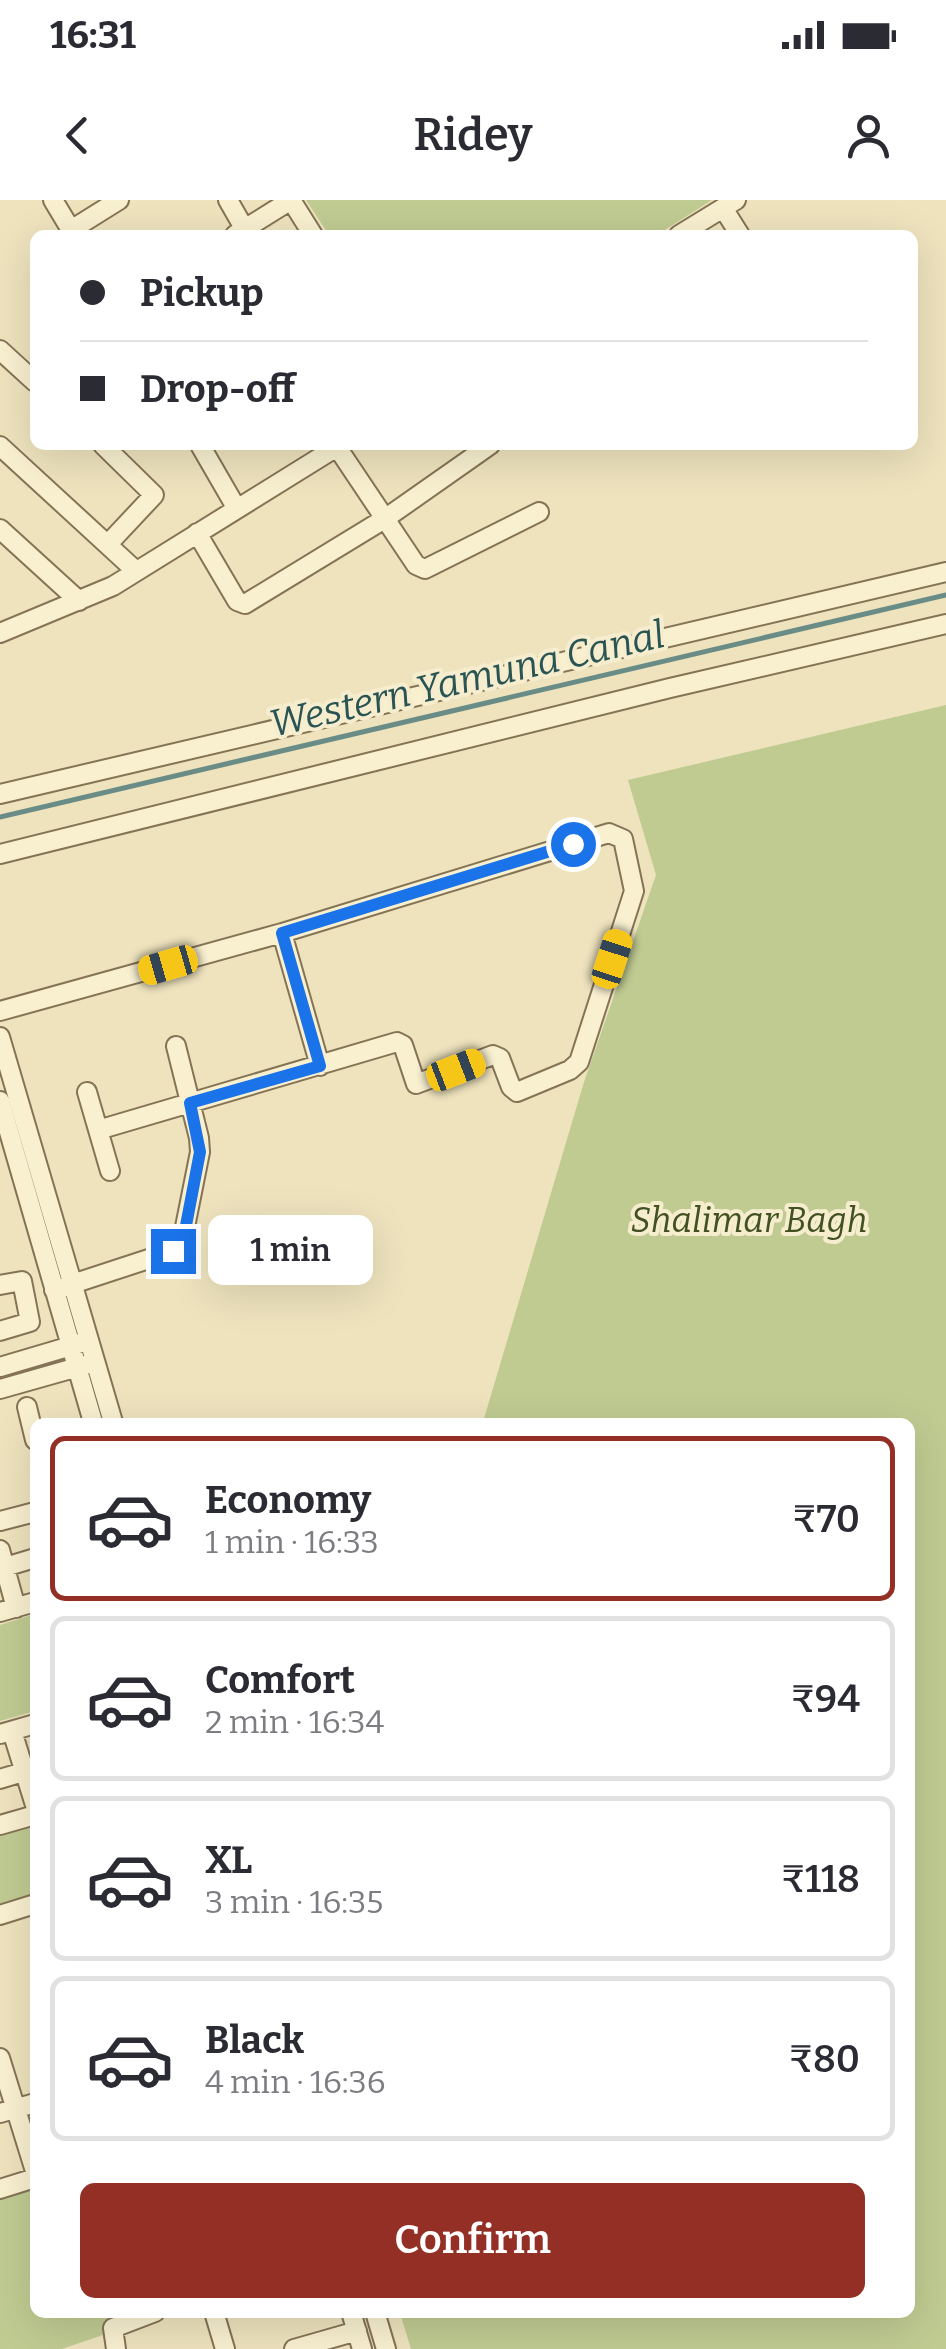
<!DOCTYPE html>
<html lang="en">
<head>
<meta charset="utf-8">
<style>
	body { margin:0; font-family:Bitter,serif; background:#f2f2f3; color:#2b2b33; height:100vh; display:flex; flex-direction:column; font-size:38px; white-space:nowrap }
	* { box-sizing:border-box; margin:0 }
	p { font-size:32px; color:#7c7c81 }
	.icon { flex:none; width:55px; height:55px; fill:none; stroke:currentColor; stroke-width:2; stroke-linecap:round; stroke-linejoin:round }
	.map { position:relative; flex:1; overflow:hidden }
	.drawer { position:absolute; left:30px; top:1218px; width:885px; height:900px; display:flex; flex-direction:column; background:#fff; border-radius:15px; box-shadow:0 10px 40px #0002 }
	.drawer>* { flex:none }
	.top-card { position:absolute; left:30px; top:30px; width:888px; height:220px; border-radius:15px; box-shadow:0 10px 40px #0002; display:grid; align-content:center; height:220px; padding:0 50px; background:#fff }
	.end { position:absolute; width:45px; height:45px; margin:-22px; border:12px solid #1a73e8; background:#fff; box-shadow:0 0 0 5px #fff }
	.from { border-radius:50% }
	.bubble { position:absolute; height:70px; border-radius:15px; background:#fff; box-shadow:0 10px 40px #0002; font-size:32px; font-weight:600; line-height:70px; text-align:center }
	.car { position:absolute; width:30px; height:60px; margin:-30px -15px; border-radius:12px; box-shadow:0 0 8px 2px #0007; background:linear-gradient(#f5c518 24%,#345 0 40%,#f5c518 0 76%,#345 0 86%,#f5c518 0) }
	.top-card b { display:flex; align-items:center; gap:35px; height:95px; font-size:38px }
	.top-card b+b { border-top:2px solid #e1e1e2 }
	.top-card i { width:25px; height:25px; background:#2b2b33 }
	ul { padding:18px 0 0; list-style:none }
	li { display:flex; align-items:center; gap:30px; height:165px; margin:0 20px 15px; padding:0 30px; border:5px solid #e1e1e2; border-radius:15px }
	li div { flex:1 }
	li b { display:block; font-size:38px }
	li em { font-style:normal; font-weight:600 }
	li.on { border-color:#942f26 }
	li>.icon { width:90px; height:90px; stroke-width:1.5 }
	.button { display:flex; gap:20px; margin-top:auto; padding:20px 50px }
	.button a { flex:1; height:115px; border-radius:15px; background:#942f26; color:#fff; font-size:40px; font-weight:600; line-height:115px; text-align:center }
	.status { display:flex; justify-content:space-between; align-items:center; height:70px; padding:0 50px; background:#fff; direction:ltr }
	.status svg { height:28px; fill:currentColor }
	header { display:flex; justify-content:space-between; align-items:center; height:130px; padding:0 50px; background:#fff; font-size:45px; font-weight:600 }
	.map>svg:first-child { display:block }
</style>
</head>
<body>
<div class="status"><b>16:31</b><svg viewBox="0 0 49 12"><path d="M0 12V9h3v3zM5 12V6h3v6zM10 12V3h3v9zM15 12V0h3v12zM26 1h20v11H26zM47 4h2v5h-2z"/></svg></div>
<header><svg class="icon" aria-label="back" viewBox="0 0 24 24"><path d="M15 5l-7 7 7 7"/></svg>Ridey<svg class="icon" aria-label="person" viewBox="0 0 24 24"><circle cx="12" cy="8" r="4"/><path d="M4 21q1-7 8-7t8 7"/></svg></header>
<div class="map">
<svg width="946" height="2149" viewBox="0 0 946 2149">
	<rect width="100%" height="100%" fill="#eee3bd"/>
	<!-- green -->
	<path fill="#c0cb92" d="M 306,0 L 712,0 L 657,35 L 329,35 Z
		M 946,505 L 946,2149 L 411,2149 L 400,2113 L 910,2112 L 910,1222 L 483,1222 L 584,882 L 656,675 L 628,580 Z
		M 35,1414 L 35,1511 L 0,1521 L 0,1425 Z
		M 35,1622 L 35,1698 L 0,1709 L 0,1633 Z
		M 35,1984 L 35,2112 L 167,2113 L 62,2149 L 0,2149 L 0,1995 Z"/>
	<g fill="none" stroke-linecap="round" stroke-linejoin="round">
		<!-- stream -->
		<path stroke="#698c86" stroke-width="5" d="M 0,617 L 946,395"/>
		<!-- minor casing -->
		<g stroke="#857356" stroke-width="22">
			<path id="minor" d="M 53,0 L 74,35
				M 228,0 L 248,35
				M 291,0 L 313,35
				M 723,8 L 740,35
				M 71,30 L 119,0
				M 235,35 L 291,0
				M 679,35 L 736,0
				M 0,150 L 35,182
				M 103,245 L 154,295 L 108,344
				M 200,245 L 237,309
				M 0,246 L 136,371
				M 337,247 L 416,365 L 425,369 L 539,312
				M 0,329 L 79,401
				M 197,333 L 237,401 L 245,404 L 386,318 L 490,245
				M 0,433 L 113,386 L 340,245
				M 0,594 L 946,372
				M 0,654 L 670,488 L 946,424
				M 282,733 L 320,866
				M 0,811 L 282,733 L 609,633 L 623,639 L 634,691 L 579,862 L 570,870 L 517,892 L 511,887 L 500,858 L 493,855 L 416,884 L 403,845 L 397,842 L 98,930
				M 0,837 L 113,1222
				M 87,892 L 110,971
				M 0,901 L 93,1222
				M 0,1085 L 22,1081 L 30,1122 L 0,1131
				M 54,1090 L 173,1051 L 182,1042 L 200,952 L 199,938 L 176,846
				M 0,1167 L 81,1143
				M 0,1189 L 85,1165
				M 27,1207 L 35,1240
				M 0,1321 L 35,1312
				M 0,1350 L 16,1408
				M 5,1367 L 35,1358
				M 0,1412 L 35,1402
				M 12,1531 L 35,1605
				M 0,1534 L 35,1524
				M 0,1579 L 33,1569
				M 0,1625 L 35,1615
				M 0,1715 L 35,1704
				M 0,1858 L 35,1971
				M 0,1913 L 35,1903
				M 0,1989 L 35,1978
				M 214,2112 L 225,2149
				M 351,2112 L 362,2149
				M 375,2112 L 386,2149
				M 116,2149 L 113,2128 L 155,2112
				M 294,2149 L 357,2131"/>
		</g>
		<!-- minor -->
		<use href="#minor" stroke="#f9f0d0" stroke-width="18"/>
	</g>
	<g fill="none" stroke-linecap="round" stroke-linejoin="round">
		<!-- route -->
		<path stroke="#1a73e8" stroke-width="12" d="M 173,1051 L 184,1036 L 200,952 L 190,903 L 320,866 L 282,733 L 573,644"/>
	</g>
	<g text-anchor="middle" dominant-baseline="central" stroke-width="8" stroke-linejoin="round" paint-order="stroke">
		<!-- park labels -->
		<g font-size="35" font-style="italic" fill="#415122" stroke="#f5edcd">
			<text x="749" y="1020">Shalimar Bagh</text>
		</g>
		<!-- water labels -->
		<g font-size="38" font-style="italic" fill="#2a5454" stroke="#f5edcd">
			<text transform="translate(467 479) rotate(-13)">Western Yamuna Canal</text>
		</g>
	</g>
</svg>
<i class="end from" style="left:573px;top:644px"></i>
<i class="end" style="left:173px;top:1051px"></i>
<div class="bubble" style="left:208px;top:1015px;width:165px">1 min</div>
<i class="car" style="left:612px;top:759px;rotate:18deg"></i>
<i class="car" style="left:168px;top:765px;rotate:254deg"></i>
<i class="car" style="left:456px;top:870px;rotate:69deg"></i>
<div class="top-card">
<b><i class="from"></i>Pickup</b>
<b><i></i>Drop-off</b>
</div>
<section class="drawer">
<ul>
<li class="on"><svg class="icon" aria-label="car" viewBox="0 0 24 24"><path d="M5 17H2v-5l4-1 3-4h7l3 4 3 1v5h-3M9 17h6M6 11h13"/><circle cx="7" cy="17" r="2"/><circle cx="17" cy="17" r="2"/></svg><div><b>Economy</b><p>1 min · 16:33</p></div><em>₹70</em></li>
<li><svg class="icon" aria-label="car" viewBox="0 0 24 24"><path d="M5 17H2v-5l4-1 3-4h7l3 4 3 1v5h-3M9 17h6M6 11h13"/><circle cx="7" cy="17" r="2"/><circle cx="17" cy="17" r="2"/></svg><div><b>Comfort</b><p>2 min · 16:34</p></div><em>₹94</em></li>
<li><svg class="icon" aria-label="car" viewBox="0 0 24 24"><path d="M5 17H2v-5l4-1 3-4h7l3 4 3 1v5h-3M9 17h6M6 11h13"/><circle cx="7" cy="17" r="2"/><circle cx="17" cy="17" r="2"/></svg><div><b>XL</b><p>3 min · 16:35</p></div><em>₹118</em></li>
<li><svg class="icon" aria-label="car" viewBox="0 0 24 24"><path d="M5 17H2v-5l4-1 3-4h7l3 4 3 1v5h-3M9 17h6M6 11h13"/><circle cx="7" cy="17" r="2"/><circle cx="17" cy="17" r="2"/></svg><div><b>Black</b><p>4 min · 16:36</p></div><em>₹80</em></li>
</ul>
<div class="button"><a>Confirm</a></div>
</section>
</div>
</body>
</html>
